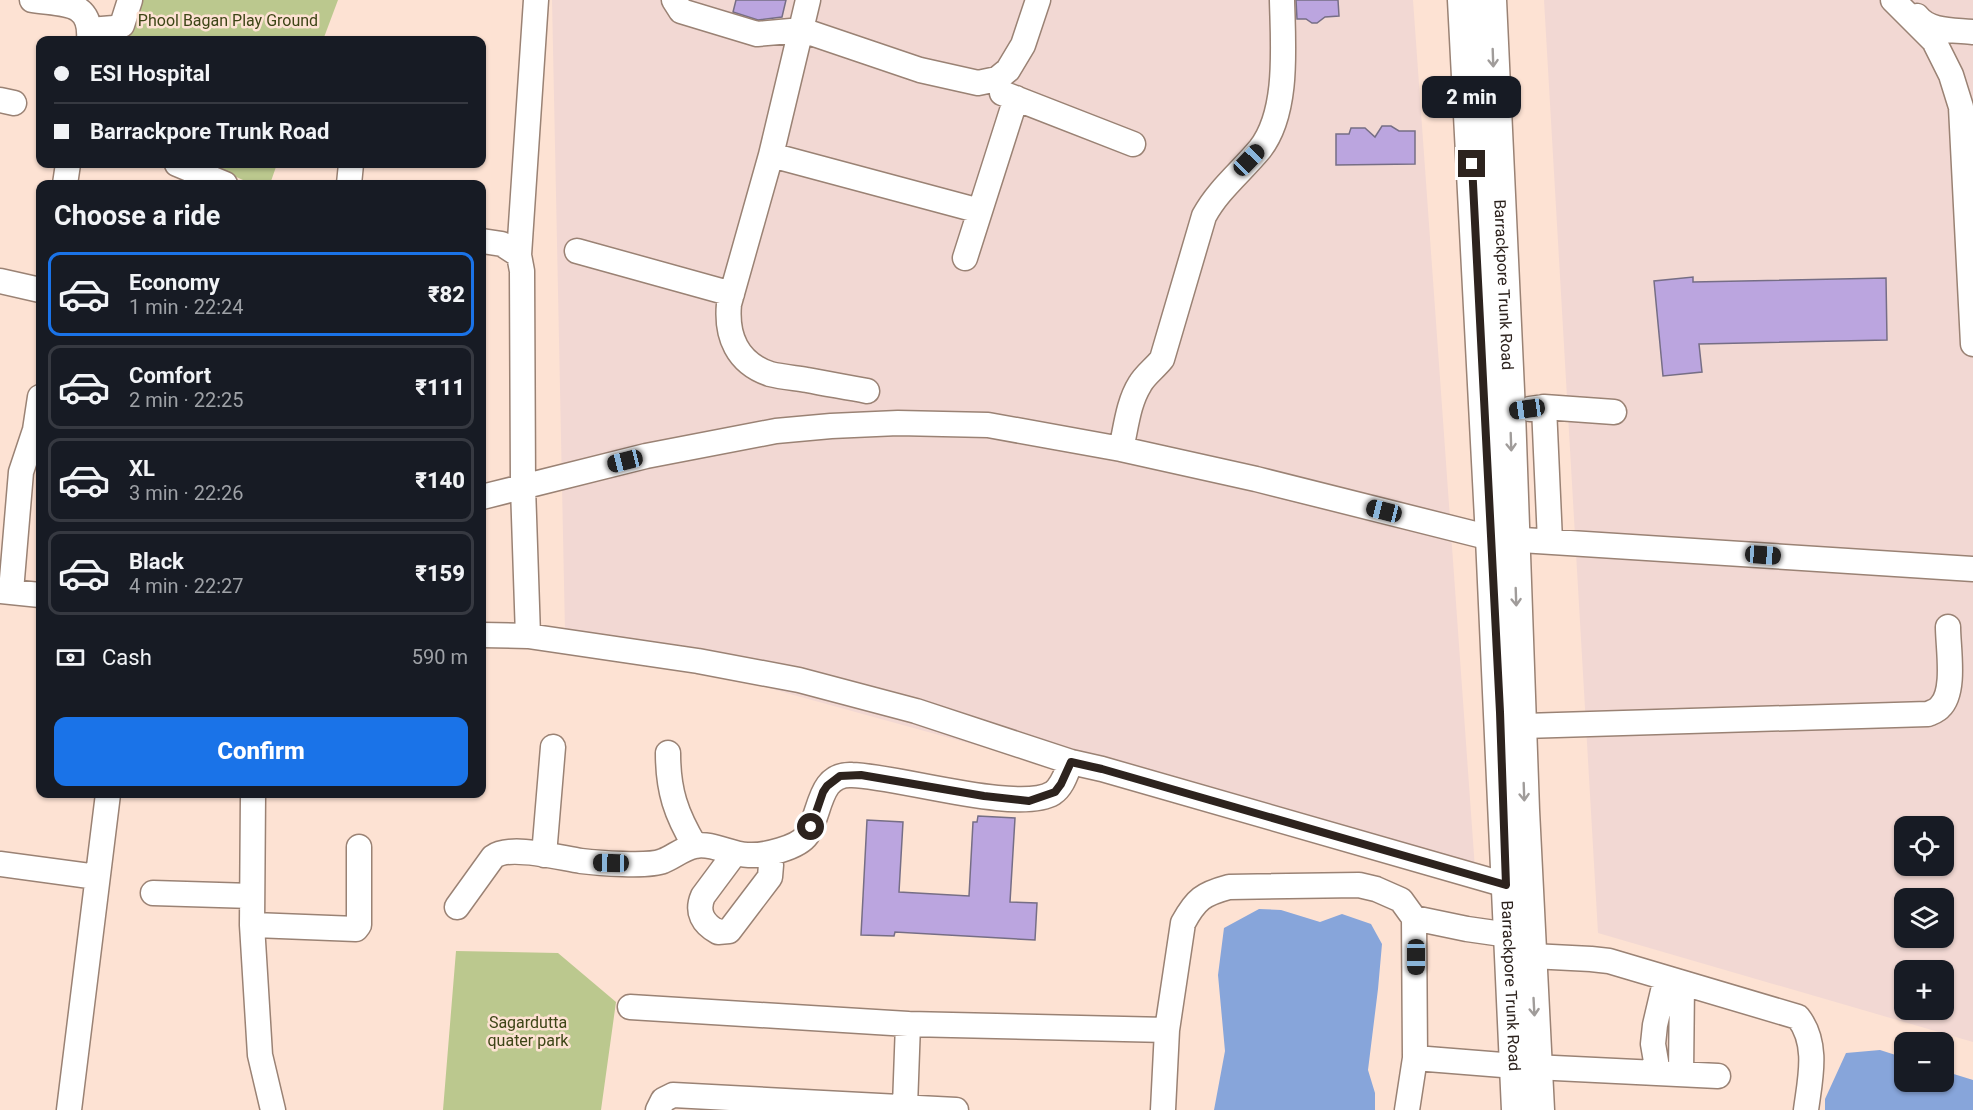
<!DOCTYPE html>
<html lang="en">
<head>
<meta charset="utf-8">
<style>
	body { margin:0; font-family:Roboto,sans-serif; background:#20242c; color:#f1f3f6; height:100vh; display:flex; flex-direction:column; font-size:22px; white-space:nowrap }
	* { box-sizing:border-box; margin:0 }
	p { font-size:20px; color:#9ea1a6 }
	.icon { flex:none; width:33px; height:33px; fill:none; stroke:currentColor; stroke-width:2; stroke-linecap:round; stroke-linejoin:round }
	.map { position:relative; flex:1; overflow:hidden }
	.drawer { position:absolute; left:36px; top:180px; width:450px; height:618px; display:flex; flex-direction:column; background:#171b24; border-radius:12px; box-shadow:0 2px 4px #0004 }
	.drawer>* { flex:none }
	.hud { position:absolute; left:36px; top:36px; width:450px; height:132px; border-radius:12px; box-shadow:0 2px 4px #0004; display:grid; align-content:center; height:132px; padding:0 18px; background:#171b24 }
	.fabs { position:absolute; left:1894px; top:816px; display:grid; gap:12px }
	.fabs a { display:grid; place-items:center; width:60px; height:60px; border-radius:12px; background:#171b24; box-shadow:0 2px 4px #0004; font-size:30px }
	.end { position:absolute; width:27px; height:27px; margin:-14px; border:8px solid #2d231e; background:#fff; box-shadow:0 0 0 3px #fff }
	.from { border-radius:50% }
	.bubble { position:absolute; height:42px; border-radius:12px; background:#171b24; box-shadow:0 2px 4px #0004; font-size:20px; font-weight:800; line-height:42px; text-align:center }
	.car { position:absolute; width:18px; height:36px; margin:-18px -9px; border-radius:8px; box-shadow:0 0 4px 2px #0007; background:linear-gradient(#222 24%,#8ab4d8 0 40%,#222 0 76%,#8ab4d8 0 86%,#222 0) }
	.hud b { display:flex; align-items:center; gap:21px; height:57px; font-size:22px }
	.hud b+b { border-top:2px solid #363941 }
	.hud i { width:15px; height:15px; background:#f1f3f6 }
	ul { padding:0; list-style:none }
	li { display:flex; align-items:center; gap:18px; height:84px; margin:0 12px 9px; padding:0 6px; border:3px solid #363941; border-radius:12px }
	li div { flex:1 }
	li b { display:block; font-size:22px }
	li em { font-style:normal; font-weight:800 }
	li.active { border-color:#1a73e8 }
	li>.icon { width:54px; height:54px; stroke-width:1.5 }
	h2 { padding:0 18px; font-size:27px; line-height:72px }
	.pay { display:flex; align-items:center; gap:15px; height:66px; padding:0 18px; font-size:22px }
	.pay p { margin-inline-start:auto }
	.button { display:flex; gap:12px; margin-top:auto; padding:12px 18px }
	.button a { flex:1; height:69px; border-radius:12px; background:#1a73e8; color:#fff; font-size:24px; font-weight:800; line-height:69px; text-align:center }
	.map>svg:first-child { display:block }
</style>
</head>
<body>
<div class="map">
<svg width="1973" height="1110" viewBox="0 0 1973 1110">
	<rect width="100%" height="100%" fill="#fde2d3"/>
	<!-- industrial -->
	<path fill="#f2d8d3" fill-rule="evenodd" d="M 552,0 L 1413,0 L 1476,883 L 565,632 Z
		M 1544,0 L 1973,0 L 1973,1042 L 1598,933 ZM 1905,826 L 1944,826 L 1944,866 L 1905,866 ZM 1905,898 L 1944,898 L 1944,938 L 1905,938 ZM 1905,970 L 1944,970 L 1944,1010 L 1905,1010 Z"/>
	<!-- green -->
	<path fill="#bbc88e" d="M 132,0 L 338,0 L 323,40 L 119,40 Z
		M 207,164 L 277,164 L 270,184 L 252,184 Z
		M 456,951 L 558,953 L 616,1002 L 601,1110 L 443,1110 Z"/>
	<!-- water -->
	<path fill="#87a5da" d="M 1259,909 L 1281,910 L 1320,922 L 1342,914 L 1371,924 L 1382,944 L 1378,989 L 1368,1070 L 1375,1093 L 1375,1110 L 1214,1110 L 1225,1051 L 1218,975 L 1224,928 Z
		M 1880,1050 L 1905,1058 L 1905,1082 L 1944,1082 L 1944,1071 L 1973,1080 L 1973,1110 L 1825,1110 L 1825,1099 L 1846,1053 Z"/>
	<!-- building -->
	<path fill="#bba5df" stroke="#766e85" stroke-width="1.5" d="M 736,0 L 786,0 L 782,17 L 758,20 L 733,12 Z
		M 1296,0 L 1338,0 L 1339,16 L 1325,17 L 1317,23 L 1312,23 L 1306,19 L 1297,19 Z
		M 1382,126 L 1391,126 L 1399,131 L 1415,131 L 1415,164 L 1336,165 L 1336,134 L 1349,134 L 1351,128 L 1365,128 L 1375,137 Z
		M 1693,277 L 1693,282 L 1886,278 L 1887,340 L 1699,344 L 1702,372 L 1663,376 L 1654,281 Z
		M 978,816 L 1015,818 L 1010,902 L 1037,903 L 1035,940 L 895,932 L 894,936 L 861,935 L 867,820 L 903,822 L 899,892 L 969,896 L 973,822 L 977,822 Z"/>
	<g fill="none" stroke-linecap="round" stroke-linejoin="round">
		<!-- minor casing -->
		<g stroke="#9a8274" stroke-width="27">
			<path id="minor" d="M 32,0 C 63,5 92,0 89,40
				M 674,0 L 681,11 L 757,34 L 802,30 L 920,70 L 978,83 L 997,79 L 1008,70 L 1023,45 L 1038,0
				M 808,0 L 771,155 L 729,304 C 726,336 737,363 770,374 C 782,377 795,378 807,380 C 827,384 847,387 867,391
				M 1893,0 L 1934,41 L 1951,75 L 1961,107 L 1973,344
				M 1917,16 C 1929,32 1954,30 1973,32
				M 90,30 L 114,28 L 122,25 L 130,0
				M 1002,93 L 1133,144
				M 0,100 L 14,103
				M 771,155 L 980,211
				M 177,164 L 225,184
				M 65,184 L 68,164
				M 349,184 L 351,164
				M 482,241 L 502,244 L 519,255 L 522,271 L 523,487 L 528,636
				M 577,251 L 732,294
				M 519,255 L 536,0
				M 965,258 L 1016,98
				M 0,281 L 40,290
				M 1544,407 L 1550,541
				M 1530,409 L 1544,407 L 1614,412
				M 1121,449 C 1126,428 1128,403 1140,384 C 1145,375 1155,368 1162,359 L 1204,216 C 1218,190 1241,172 1260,149 C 1289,112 1283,45 1282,0
				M 482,497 L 646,456 L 776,431 L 831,426 L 898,423 L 988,425 L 1121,449 L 1256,479 L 1491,538 L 1973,569
				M 0,591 L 40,595
				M 11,591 L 21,472 L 35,430 L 40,397
				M 482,635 L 528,636 L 698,661 L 799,680 L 916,711 L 1071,762 L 1102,769 L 1506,885 L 1523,887
				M 1521,726 L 1928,714 C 1932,712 1937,711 1940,707 C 1956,692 1948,648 1948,627
				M 668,753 C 668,791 676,814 695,846
				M 253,794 L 252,925 L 260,1055 L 273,1110
				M 735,853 L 703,896 C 696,912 703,924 718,932 L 729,931 L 770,877 L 771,865 L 765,854
				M 544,855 L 553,747
				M 0,864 L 97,877
				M 153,893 L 252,896
				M 457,907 L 493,857 C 510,844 560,858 581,861 C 597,863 649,867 663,861 C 673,857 684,848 695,846 C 712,842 731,855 748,855 C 764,856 798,848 807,835 C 821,814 818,773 852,775 C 897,776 1019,814 1053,793 C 1063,786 1066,773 1071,762
				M 1414,918 L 1467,929 L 1509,935
				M 252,925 L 356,929 L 359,925 L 359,847
				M 1532,956 L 1591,959 L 1609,961 L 1798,1017 C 1819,1044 1810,1079 1806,1110
				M 630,1007 L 908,1024
				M 1658,1073 L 1653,1044 L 1655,1025 L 1666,978
				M 1681,1074 L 1682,983
				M 905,1106 L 908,1024 L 1167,1030
				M 69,1110 L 108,794
				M 658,1110 L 663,1100 L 673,1095 L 956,1110
				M 1163,1110 L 1167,1030 L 1183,923 C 1196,899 1203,894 1229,887 L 1359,885 L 1376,889 L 1401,900 L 1414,918 L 1415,1058 L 1515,1066 L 1718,1076
				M 1407,1110 L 1415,1058"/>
		</g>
		<!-- major casing -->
		<g stroke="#9a8274" stroke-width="33">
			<g id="major">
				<path id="s1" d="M 1463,0 L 1491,538 L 1517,1110"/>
				<path id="s2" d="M 1491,0 L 1510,412 L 1524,810 L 1539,1110"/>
			</g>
		</g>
		<!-- minor -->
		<use href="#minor" stroke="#fff" stroke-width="24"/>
		<!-- major -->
		<use href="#major" stroke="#fff" stroke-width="30"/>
	</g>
	<!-- one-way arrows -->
	<defs><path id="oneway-shaft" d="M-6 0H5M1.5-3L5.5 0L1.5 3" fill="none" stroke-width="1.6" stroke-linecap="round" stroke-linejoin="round" transform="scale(1.5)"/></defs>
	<g stroke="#a09c9a">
		<use href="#oneway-shaft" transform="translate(1493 58) rotate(88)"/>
		<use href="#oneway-shaft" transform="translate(1511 442) rotate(88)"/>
		<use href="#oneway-shaft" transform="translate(1516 597) rotate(88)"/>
		<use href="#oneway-shaft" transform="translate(1524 792) rotate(88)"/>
		<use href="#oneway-shaft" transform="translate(1534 1007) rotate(87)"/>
	</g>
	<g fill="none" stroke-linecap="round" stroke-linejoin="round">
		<!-- route -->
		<path stroke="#2d231e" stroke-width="8" d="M 811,827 L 823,792 L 827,786 L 840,776 L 861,775 L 984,796 L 1029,801 L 1055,792 L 1061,784 L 1071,762 L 1102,769 L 1506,885 L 1500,712 L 1472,164"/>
	</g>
	<g text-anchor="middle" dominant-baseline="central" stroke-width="5" stroke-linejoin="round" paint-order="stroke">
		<!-- park labels -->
		<g font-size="16" fill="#3d4516" stroke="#fde2d3">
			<text x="228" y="20">Phool Bagan Play Ground</text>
			<text x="528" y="1022">Sagardutta<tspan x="528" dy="18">quater park</tspan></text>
		</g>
		<!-- street labels -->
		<g font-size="16" fill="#2d231e" stroke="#fde2d3">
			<text stroke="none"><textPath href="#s2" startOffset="285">Barrackpore Trunk Road</textPath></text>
			<text stroke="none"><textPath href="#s1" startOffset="987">Barrackpore Trunk Road</textPath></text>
		</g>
	</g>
</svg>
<div class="fabs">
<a><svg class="icon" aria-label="locate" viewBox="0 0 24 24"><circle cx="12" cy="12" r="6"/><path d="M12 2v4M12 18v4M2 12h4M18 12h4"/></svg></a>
<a><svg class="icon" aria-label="layers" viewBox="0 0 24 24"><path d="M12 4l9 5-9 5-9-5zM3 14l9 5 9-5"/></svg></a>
<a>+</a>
<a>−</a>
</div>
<i class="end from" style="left:811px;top:827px"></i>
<i class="end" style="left:1472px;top:164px"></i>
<div class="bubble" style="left:1422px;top:76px;width:99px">2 min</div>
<i class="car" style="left:1249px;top:160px;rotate:44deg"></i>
<i class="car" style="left:1527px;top:409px;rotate:262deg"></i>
<i class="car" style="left:625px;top:461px;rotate:256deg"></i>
<i class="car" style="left:1384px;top:511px;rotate:284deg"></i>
<i class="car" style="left:1763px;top:555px;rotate:94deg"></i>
<i class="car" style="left:611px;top:863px;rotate:271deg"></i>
<i class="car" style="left:1416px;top:957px;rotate:180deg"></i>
<div class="hud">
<b><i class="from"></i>ESI Hospital</b>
<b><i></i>Barrackpore Trunk Road</b>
</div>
<section class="drawer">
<h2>Choose a ride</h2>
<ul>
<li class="active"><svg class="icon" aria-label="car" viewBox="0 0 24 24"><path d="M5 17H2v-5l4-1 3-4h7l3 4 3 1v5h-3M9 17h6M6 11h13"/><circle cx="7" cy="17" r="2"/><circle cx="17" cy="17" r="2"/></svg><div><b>Economy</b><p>1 min · 22:24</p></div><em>₹82</em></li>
<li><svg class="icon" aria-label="car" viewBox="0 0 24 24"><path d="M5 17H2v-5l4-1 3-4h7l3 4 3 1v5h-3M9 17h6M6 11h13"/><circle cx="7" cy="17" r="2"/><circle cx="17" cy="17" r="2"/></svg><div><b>Comfort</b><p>2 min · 22:25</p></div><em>₹111</em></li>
<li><svg class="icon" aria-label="car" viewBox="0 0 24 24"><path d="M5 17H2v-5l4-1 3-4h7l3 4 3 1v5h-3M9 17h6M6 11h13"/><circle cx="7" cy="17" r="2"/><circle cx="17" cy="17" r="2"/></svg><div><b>XL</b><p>3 min · 22:26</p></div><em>₹140</em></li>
<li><svg class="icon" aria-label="car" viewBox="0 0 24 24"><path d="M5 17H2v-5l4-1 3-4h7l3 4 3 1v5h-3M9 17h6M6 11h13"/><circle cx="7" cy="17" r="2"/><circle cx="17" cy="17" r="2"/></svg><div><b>Black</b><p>4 min · 22:27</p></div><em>₹159</em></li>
</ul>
<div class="pay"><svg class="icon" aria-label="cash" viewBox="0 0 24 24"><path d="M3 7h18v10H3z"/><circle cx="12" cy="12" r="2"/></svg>Cash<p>590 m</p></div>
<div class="button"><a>Confirm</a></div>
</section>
</div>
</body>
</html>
